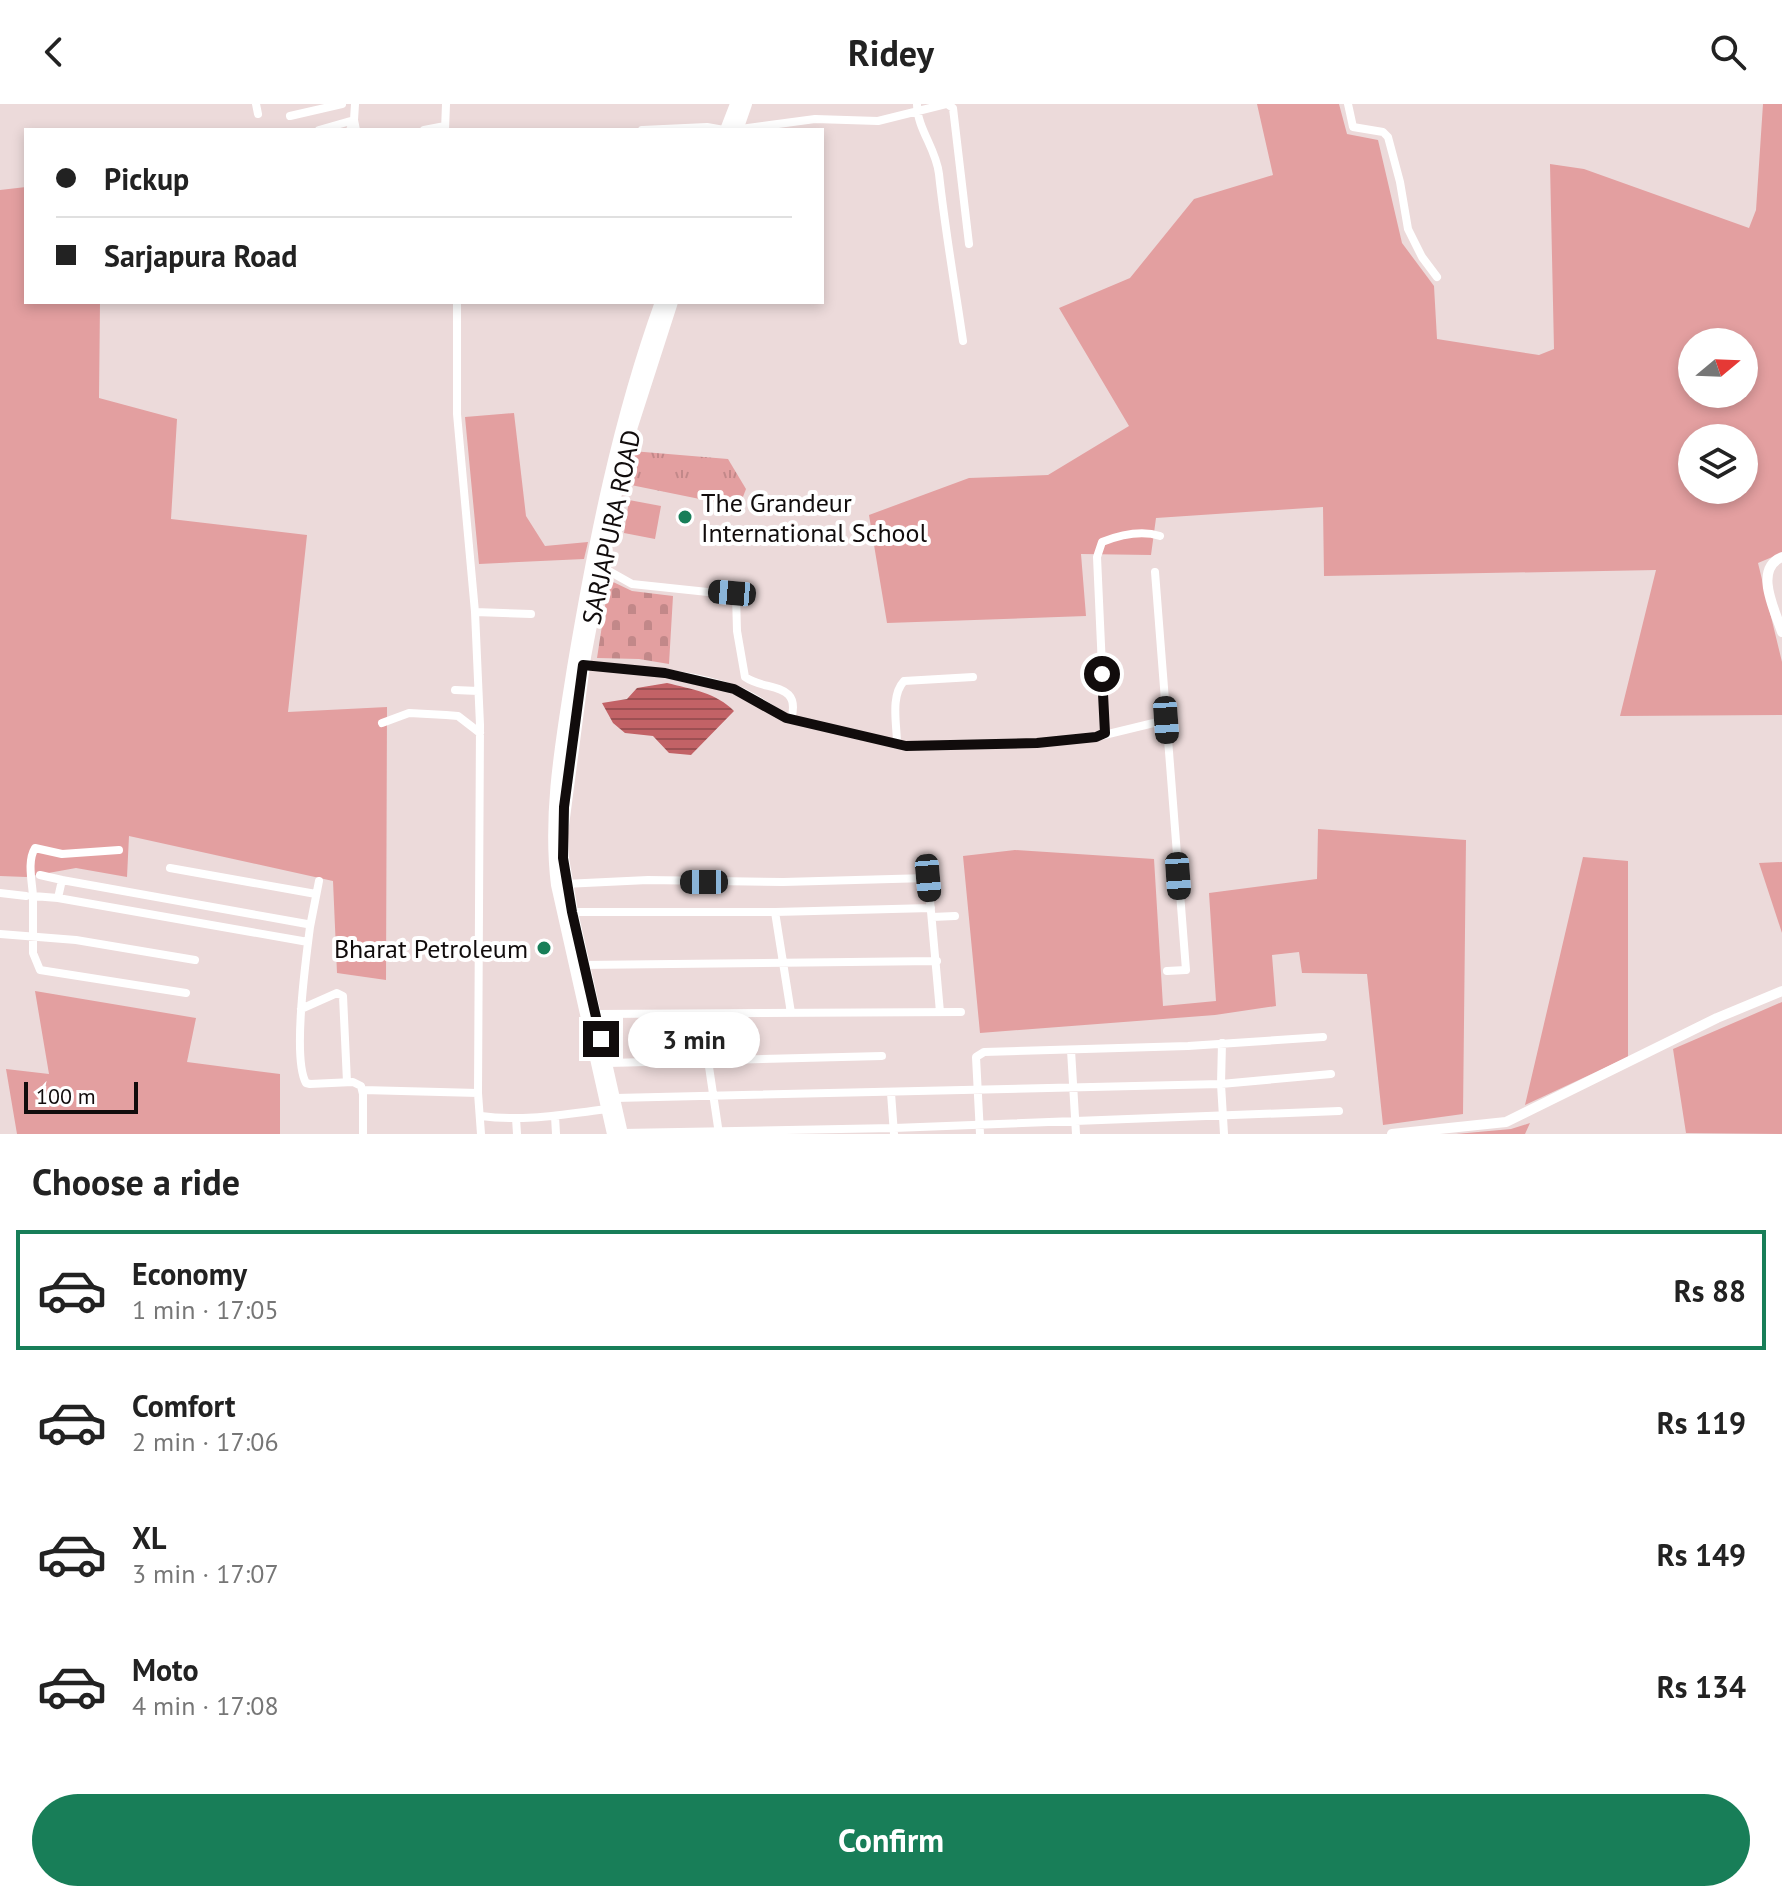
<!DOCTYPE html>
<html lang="en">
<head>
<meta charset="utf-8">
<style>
	body { margin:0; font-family:"PT Sans",sans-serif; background:#f6f6f6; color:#222; height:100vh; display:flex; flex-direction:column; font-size:30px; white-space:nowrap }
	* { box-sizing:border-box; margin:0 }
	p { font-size:26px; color:#767676 }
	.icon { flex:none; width:44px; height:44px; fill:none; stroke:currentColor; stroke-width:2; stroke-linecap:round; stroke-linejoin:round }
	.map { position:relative; height:1030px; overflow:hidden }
	.sheet { display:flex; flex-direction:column; background:#fff; flex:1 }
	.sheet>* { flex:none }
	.hud { position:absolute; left:24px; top:24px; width:800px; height:176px; border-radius:0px; box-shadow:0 4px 12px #0003; display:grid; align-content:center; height:176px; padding:0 32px; background:#fff }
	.needle { width:52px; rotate:71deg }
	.fabs { position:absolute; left:1678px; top:224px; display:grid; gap:16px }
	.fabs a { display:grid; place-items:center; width:80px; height:80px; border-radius:50%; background:#fff; box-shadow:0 4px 12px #0003; font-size:40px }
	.scale { position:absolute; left:24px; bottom:20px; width:114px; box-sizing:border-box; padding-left:8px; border:4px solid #110c0c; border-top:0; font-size:22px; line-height:28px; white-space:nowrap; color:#110c0c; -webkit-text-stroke:6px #fff; paint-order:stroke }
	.end { position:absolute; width:36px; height:36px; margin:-18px; border:10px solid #110c0c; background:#fff; box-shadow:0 0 0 4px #fff }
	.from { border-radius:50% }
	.bubble { position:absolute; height:56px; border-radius:28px; background:#fff; box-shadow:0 4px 12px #0003; font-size:26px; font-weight:600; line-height:56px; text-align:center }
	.car { position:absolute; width:24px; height:48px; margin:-24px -12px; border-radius:10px; box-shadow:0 0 6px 2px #0007; background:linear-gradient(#222 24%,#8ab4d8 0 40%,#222 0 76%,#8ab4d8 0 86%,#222 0) }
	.hud b { display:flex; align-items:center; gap:28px; height:76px; font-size:30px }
	.hud b+b { border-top:2px solid #e0e0e0 }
	.hud i { width:20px; height:20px; background:#222 }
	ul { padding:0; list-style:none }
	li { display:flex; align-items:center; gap:24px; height:120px; margin:0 16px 12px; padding:0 16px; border:4px solid transparent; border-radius:0px }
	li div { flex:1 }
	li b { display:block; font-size:30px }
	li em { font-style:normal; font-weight:600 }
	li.on { border-color:#187e58 }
	li>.icon { width:72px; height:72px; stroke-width:1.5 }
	h2 { padding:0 32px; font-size:36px; line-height:96px }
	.button { display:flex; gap:16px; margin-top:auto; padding:16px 32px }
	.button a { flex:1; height:92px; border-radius:48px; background:#187e58; color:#fff; font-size:32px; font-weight:600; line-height:92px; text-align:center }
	header { display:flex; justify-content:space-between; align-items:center; height:104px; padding:0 32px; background:#fff; font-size:36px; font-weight:600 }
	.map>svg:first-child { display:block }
</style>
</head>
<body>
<header><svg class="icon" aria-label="back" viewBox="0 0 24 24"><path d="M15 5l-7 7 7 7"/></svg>Ridey<svg class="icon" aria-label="search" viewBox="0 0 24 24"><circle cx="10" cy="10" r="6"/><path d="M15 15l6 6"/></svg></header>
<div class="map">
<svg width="1782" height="1030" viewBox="0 0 1782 1030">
	<defs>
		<pattern id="cemetery-stones" width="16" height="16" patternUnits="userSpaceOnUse" patternTransform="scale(2)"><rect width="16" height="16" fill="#e39fa0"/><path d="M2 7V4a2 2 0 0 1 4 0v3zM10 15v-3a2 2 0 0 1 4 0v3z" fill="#c28889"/></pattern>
		<pattern id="park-tufts" width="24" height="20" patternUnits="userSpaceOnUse" patternTransform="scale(2)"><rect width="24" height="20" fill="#e39fa0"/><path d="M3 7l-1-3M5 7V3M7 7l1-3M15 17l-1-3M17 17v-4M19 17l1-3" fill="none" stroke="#c28889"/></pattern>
		<pattern id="water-rules" width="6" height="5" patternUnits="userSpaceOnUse" patternTransform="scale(2)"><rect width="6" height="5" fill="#c26266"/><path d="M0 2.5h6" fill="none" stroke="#9c4f52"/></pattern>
	</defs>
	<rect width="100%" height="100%" fill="#ecdada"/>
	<!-- grass -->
	<path fill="#e39fa0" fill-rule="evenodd" d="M 1257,0 L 1339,0 L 1347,30 L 1378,36 L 1402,139 L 1434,182 L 1437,235 L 1539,251 L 1554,245 L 1550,60 L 1584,65 L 1749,124 L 1756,106 L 1763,0 L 1782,0 L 1782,449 L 1758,459 L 1782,558 L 1782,611 L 1620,612 L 1656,466 L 1324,472 L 1323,403 L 1156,414 L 1151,451 L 1081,450 L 1086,512 L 887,519 L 869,411 L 969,374 L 1048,371 L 1129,322 L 1059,204 L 1130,174 L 1194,95 L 1273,71 ZM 1692,238 L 1744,238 L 1744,290 L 1692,290 ZM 1692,334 L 1744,334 L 1744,386 L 1692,386 Z
		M 26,83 L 26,198 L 100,198 L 99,294 L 177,315 L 171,415 L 307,431 L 288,608 L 387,603 L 386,876 L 337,869 L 333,777 L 129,732 L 127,773 L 76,764 L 26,773 L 0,772 L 0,86 Z
		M 514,309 L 526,412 L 545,442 L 588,438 L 584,455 L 479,460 L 465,313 Z
		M 629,396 L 661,402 L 655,435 L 624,429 Z
		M 1318,725 L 1466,736 L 1463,1010 L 1383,1021 L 1367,870 L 1302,869 L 1299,848 L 1272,851 L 1276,902 L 1215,911 L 980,929 L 963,752 L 1015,746 L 1154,755 L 1163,902 L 1216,897 L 1209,789 L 1317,775 Z
		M 1583,753 L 1628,757 L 1628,953 L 1525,1001 Z
		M 1782,758 L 1782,829 L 1759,759 Z
		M 35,887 L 196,914 L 187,958 L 280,970 L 280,1030 L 17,1030 L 6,965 L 49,970 Z
		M 1782,898 L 1782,1030 L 1686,1029 L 1673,945 Z
		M 1530,1019 L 1525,1030 L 1456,1030 L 1511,1025 Z"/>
	<!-- cemetery -->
	<path fill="url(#cemetery-stones)" d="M 609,476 L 632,487 L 673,492 L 669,560 L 639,555 L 597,554 Z"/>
	<!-- park -->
	<path fill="url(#park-tufts)" d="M 632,347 L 728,355 L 746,385 L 739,403 L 626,380 Z"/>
	<!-- water -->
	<path fill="url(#water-rules)" d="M 667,579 C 691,585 717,589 734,607 L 691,651 L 669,649 L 653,632 L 625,629 L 613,619 L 602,599 L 627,595 L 637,584 Z"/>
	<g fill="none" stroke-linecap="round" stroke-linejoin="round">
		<!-- minor -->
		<path stroke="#fff" stroke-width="8" d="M 256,0 L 258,10
			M 917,0 C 917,25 936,44 939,70 C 945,126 955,182 963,237
			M 947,0 L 953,4 L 969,140
			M 1348,0 L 1353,23 L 1383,28 L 1388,33 L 1400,78 L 1408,125 L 1422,153 L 1437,173
			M 290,12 L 342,0
			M 319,26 L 354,16 L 356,26
			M 350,26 L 354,16 L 355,0
			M 424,26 L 445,22
			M 445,26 L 446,0
			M 642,26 L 707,23 L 724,26
			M 733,26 L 815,15 L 878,17 L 946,0
			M 457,198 L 457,310 L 475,508 L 480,621 L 478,989 L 481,1030
			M 600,462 L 632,480 L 736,491 L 737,527 L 745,573 C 766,588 802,577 791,616
			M 1155,468 L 1186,866 L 1167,867
			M 475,508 L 531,510
			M 583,561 C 635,566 689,568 738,586 C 756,593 770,605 786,614 L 906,642 L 1037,639 L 1096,633 L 1166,616
			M 455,586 L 478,587
			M 382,619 L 409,609 L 446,611 L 458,612 L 480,629
			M 1105,629 L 1097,453 L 1102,438 C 1120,431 1141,426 1160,432
			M 897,640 C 897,621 890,592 904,577 L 973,573
			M 170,764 L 316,790
			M 40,771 L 62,776
			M 564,780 L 648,776 L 783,778 L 928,774 L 940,908
			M 0,789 L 26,792
			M 33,792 C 32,777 27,757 35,744 L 62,750 L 119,746
			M 58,794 L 33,792 L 33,849 L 40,866 L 186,889
			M 572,808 L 775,808 L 931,804
			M 775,808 L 791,909
			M 932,813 L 955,812
			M 310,823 L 319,777
			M 0,830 L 76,836 L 195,856
			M 308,838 L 58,794 L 62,776 L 307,820 L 310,823 C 306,855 292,954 306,979 L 310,980 L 353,978 L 361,982 L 363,990 L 363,1030
			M 580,861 L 937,857
			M 301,905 L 337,889 L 343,892 L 347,978
			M 595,910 L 961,908
			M 1222,939 L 1221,980 L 1224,1030
			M 1071,946 L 1076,1030
			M 708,956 L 719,1030
			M 608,959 L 882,952
			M 363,986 L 478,989
			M 891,989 L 894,1030
			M 615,994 L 1221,980 L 1331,970
			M 481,1012 C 522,1018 566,1010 608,1005
			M 555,1012 L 556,1030
			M 516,1014 L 517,1030
			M 622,1029 L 894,1024 L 1339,1007
			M 980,1030 L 976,953 L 984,948 L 1188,942 L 1323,933"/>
		<!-- tertiary -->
		<path stroke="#fff" stroke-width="10" d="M 1782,453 C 1753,465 1775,506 1782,528
			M 1392,1030 L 1506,1018 L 1717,914 L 1782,887"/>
		<!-- primary -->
		<path stroke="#fff" stroke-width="12" d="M 726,26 L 736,0
			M 737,26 L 746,0
			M 613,1030 L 557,781 C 548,708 562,635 573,564 C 594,439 618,317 661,198
			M 622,1030 L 572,808 L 563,754 L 562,729 L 585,553 L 624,347 L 672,198"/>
	</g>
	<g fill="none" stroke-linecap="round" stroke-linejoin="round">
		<!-- route -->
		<path stroke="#110c0c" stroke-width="10" d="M 601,935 L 572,808 L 563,754 L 564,703 L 583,561 L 665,569 L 734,585 L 786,614 L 906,642 L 1037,639 L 1096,633 L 1105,629 L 1102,570"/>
	</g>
	<!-- markers -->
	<g fill="#187e58" stroke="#fff" stroke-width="3">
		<circle cx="685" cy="413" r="8"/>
		<circle cx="544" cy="844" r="8"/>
	</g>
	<g text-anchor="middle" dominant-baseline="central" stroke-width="8" stroke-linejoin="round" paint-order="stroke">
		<!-- poi labels -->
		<g font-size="26" fill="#110c0c" stroke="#fff" text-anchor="start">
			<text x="701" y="398">The Grandeur<tspan x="701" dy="30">International School</tspan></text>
			<text x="528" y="844" text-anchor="end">Bharat Petroleum</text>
		</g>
		<!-- street labels -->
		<g font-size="26" fill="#110c0c" stroke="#fff">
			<text transform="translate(611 423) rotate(-78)">SARJAPURA ROAD</text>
		</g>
	</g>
</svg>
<div class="fabs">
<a><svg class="needle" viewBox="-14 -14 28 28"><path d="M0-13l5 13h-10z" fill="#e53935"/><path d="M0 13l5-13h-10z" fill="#767676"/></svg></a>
<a><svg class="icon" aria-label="layers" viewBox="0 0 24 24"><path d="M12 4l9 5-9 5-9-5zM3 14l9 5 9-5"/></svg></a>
</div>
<div class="scale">100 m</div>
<i class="end from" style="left:1102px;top:570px"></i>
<i class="end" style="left:601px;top:935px"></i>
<div class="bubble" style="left:628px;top:908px;width:132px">3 min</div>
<i class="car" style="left:732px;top:489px;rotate:275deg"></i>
<i class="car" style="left:1166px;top:616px;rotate:176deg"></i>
<i class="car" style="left:1178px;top:772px;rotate:176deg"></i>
<i class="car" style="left:928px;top:774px;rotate:175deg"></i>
<i class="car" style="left:704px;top:778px;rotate:270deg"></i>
<div class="hud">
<b><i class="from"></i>Pickup</b>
<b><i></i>Sarjapura Road</b>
</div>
</div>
<section class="sheet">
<h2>Choose a ride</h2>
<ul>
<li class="on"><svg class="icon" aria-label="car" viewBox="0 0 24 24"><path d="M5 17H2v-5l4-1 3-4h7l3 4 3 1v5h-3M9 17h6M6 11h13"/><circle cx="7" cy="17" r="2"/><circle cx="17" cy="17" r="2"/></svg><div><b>Economy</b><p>1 min · 17:05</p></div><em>Rs 88</em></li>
<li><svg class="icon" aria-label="car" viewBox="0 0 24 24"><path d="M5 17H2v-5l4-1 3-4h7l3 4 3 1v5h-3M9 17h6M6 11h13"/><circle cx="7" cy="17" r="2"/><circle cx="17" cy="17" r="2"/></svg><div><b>Comfort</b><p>2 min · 17:06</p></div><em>Rs 119</em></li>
<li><svg class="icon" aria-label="car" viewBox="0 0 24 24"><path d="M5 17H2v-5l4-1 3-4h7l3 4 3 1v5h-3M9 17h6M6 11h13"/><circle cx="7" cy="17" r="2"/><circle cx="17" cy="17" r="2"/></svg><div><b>XL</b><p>3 min · 17:07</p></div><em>Rs 149</em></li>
<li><svg class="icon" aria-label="car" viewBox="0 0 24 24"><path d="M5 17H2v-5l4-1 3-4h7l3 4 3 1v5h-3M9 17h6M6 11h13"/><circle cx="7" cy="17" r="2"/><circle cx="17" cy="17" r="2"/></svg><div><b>Moto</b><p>4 min · 17:08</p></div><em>Rs 134</em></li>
</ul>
<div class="button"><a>Confirm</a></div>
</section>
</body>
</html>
